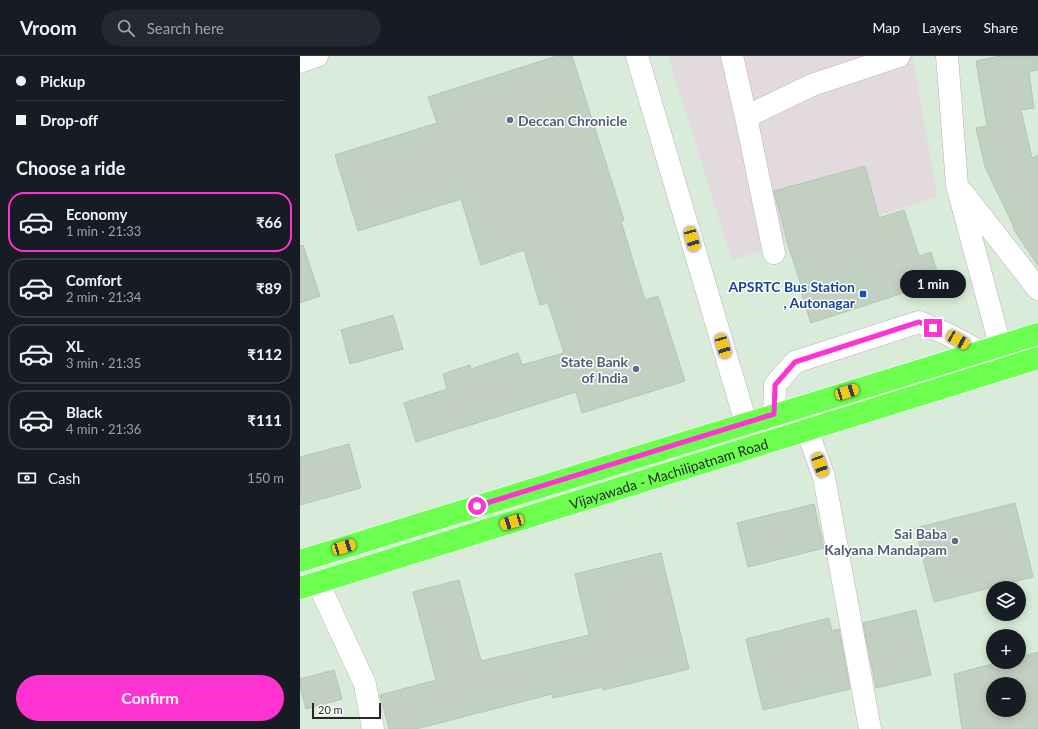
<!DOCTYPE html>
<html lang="en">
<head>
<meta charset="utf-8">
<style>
	body { margin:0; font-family:Lato,sans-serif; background:#242831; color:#f1f3f6; height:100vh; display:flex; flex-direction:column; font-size:15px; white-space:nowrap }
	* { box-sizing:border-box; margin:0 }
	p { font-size:13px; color:#9ea1a6 }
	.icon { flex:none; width:22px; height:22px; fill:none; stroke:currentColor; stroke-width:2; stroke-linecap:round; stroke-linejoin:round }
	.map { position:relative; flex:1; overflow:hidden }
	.drawer { display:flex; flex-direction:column; background:#171b24; width:300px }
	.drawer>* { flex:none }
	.guide { display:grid; align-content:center; height:88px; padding:0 16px; background:#171b24 }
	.tools { position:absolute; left:686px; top:525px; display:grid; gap:8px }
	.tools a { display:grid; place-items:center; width:40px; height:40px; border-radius:50%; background:#171b24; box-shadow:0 2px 10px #0003; font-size:20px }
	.scale { position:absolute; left:12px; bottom:10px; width:69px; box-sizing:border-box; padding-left:4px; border:2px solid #282828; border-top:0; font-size:11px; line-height:14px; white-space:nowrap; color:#282828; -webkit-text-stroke:3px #fff; paint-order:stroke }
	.end { position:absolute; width:18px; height:18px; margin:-9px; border:5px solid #ff32d2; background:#fff; box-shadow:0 0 0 2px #fff }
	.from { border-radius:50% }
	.bubble { position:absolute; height:28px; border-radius:14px; background:#171b24; box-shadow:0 2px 10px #0003; font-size:13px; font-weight:700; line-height:28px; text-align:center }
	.car { position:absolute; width:12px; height:24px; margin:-12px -6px; border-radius:5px; box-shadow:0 0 3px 1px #0007; background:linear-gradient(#f5c518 24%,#345 0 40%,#f5c518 0 76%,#345 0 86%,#f5c518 0) }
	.guide b { display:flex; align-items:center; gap:14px; height:38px; font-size:15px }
	.guide b+b { border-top:1px solid #363941 }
	.guide i { width:10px; height:10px; background:#f1f3f6 }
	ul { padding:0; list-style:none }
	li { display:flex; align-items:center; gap:12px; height:60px; margin:0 8px 6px; padding:0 8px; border:2px solid #363941; border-radius:16px }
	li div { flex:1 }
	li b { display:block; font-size:15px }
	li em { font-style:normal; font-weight:700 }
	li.selected { border-color:#ff32d2 }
	li>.icon { width:36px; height:36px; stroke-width:1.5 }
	h2 { padding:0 16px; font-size:18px; line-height:48px }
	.pay { display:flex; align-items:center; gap:10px; height:44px; padding:0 16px; font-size:15px }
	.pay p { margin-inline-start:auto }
	.cta { display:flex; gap:8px; margin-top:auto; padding:8px 16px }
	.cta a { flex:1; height:46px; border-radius:24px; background:#ff32d2; color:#fff; font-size:16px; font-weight:700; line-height:46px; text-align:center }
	header { display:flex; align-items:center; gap:24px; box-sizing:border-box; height:56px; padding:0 20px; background:#171b24; border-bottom:1px solid #363941 }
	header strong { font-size:19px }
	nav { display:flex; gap:22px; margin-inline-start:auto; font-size:14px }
	.search { width:280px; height:36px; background:#242831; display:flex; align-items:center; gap:10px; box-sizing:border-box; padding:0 14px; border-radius:22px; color:#9ea1a6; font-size:15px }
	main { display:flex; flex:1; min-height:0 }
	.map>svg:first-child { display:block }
</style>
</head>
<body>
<header>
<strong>Vroom</strong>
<div class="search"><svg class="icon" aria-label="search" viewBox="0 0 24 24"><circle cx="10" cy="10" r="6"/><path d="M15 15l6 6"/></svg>Search here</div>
<nav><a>Map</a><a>Layers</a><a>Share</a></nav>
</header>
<main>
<section class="drawer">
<div class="guide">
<b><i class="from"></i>Pickup</b>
<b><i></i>Drop-off</b>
</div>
<h2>Choose a ride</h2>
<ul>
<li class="selected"><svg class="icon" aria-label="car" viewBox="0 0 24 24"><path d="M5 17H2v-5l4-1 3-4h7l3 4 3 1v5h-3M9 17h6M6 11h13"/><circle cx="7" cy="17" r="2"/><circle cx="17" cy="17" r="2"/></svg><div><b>Economy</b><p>1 min · 21:33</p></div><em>₹66</em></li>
<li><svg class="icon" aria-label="car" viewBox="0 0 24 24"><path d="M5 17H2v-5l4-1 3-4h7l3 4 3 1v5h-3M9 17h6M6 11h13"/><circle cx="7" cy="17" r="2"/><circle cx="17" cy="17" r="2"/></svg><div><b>Comfort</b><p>2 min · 21:34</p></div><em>₹89</em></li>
<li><svg class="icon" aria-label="car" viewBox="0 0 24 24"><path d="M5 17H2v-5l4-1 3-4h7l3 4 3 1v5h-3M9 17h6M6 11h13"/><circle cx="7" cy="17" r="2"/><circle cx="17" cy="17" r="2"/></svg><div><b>XL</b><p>3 min · 21:35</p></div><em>₹112</em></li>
<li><svg class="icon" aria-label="car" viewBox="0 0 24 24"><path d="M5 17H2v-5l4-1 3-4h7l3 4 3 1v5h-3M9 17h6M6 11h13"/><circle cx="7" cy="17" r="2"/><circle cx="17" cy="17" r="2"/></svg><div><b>Black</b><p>4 min · 21:36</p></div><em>₹111</em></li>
</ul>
<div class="pay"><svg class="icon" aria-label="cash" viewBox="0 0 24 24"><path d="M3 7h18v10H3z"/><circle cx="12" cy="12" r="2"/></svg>Cash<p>150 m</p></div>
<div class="cta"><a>Confirm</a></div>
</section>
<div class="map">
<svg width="738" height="673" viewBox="0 0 738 673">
	<rect width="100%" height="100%" fill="#d9ebd9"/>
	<!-- industrial -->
	<path fill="#e3dadd" d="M 368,0 L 613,0 L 637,141 L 432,204 Z"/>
	<!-- building -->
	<path fill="#c2d0c2" stroke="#b3c6b4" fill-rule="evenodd" d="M 257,0 L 272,0 L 324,164 L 321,165 L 345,244 L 358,240 L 385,325 L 282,357 L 276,336 L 116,386 L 104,347 L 147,333 L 143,318 L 170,309 L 171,313 L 218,297 L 222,309 L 264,297 L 248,247 L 240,249 L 224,194 L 181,209 L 161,143 L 58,175 L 35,99 L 137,67 L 128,41 Z
		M 700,0 L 738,0 L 738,14 L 729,16 L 734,52 L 721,54 L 732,102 L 738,99 L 738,210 L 713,172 L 714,171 L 685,111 L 676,72 L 687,70 L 676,5 Z
		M 565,110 L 579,162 L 604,154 L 619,200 L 631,196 L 640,225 L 511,267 L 502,239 L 504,238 L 489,192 L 474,135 Z
		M 3,189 L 20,240 L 0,247 L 0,190 Z
		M 93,259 L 103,293 L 50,308 L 41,274 Z
		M 49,388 L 61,432 L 0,449 L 0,401 Z
		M 715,447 L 733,521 L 634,546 L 615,472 Z
		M 514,448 L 524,492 L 448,511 L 437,467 Z
		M 361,497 L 389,613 L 303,634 L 302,631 L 253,642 L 252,638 L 116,673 L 89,673 L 80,639 L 136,624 L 113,536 L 159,524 L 181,605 L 289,579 L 275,518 Z
		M 616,554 L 631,619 L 576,632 L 563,567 Z
		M 529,562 L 532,575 L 539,573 L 550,633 L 463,654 L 446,583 Z
		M 738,596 L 738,673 L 662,673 L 654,618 L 700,606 L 719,606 L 719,601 ZM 693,628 L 719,628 L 719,654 L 693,654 Z
		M 34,614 L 42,643 L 6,653 L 0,631 L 0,623 Z"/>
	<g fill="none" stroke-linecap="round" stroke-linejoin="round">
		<!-- minor casing -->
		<g stroke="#bdadba" stroke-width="23">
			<path id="minor" d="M 337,0 L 446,367
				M 432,0 L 446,61
				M 647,0 L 657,129 L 700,289
				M 0,6 L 17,0
				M 663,137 L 738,233
				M 474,197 L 446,61 L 512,29 L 599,0
				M 474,358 L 475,329 L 495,306 L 619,266 L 647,278 L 679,295
				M 507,374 L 524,421 L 570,673
				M 18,527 L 65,628 L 73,673"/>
		</g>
		<!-- highway casing -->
		<g stroke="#fff" stroke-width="23">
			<g id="highway">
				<path d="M 0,505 L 738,278"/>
				<path id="s1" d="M 0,532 L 738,302"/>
			</g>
		</g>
		<!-- minor -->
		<use href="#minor" stroke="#fff" stroke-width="22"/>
		<!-- highway -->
		<use href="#highway" stroke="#6cff50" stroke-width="22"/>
	</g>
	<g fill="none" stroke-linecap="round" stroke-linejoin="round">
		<!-- route -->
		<path stroke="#ff32d2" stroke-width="5" d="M 177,450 L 474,358 L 475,329 L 495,306 L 619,266 L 633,272"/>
	</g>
	<!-- markers -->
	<g fill="#5c6f8a" stroke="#fff" stroke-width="1.5">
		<circle cx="210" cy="64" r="4"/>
		<circle cx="336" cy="313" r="4"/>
		<circle cx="655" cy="485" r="4"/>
	</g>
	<rect fill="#1a4fb4" stroke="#fff" stroke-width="1.5" x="559" y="234" width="8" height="8" rx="2"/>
	<g text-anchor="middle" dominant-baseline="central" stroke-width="3" stroke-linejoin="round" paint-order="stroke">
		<!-- service labels -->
		<g font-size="14" font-weight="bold" fill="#4e5e75" stroke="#fff" text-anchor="end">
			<text x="218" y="64" text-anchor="start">Deccan Chronicle</text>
			<text x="328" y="305">State Bank<tspan x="328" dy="16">of India</tspan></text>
			<text x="647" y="477">Sai Baba<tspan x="647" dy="16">Kalyana Mandapam</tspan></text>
		</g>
		<!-- transit labels -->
		<g font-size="14" font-weight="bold" fill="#164399" stroke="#fff" text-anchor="end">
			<text x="555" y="230">APSRTC Bus Station<tspan x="555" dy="16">, Autonagar</tspan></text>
		</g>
		<!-- street labels -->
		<g font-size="14" fill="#282828" stroke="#fff">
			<text stroke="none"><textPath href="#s1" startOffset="386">Vijayawada - Machilipatnam Road</textPath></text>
		</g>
	</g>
</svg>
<div class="tools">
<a><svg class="icon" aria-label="layers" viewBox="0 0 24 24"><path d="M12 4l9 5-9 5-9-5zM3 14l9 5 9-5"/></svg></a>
<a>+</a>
<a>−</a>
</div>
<div class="scale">20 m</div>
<i class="end from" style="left:177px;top:450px"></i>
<i class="end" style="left:633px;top:272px"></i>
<div class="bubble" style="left:600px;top:214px;width:66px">1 min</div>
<i class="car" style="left:392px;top:183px;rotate:164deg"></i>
<i class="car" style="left:658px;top:284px;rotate:120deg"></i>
<i class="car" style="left:423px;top:290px;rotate:163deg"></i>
<i class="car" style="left:547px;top:336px;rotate:73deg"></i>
<i class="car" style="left:520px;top:409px;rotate:160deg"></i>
<i class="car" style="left:212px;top:466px;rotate:253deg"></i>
<i class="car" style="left:44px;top:491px;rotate:73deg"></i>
</div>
</main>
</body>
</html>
